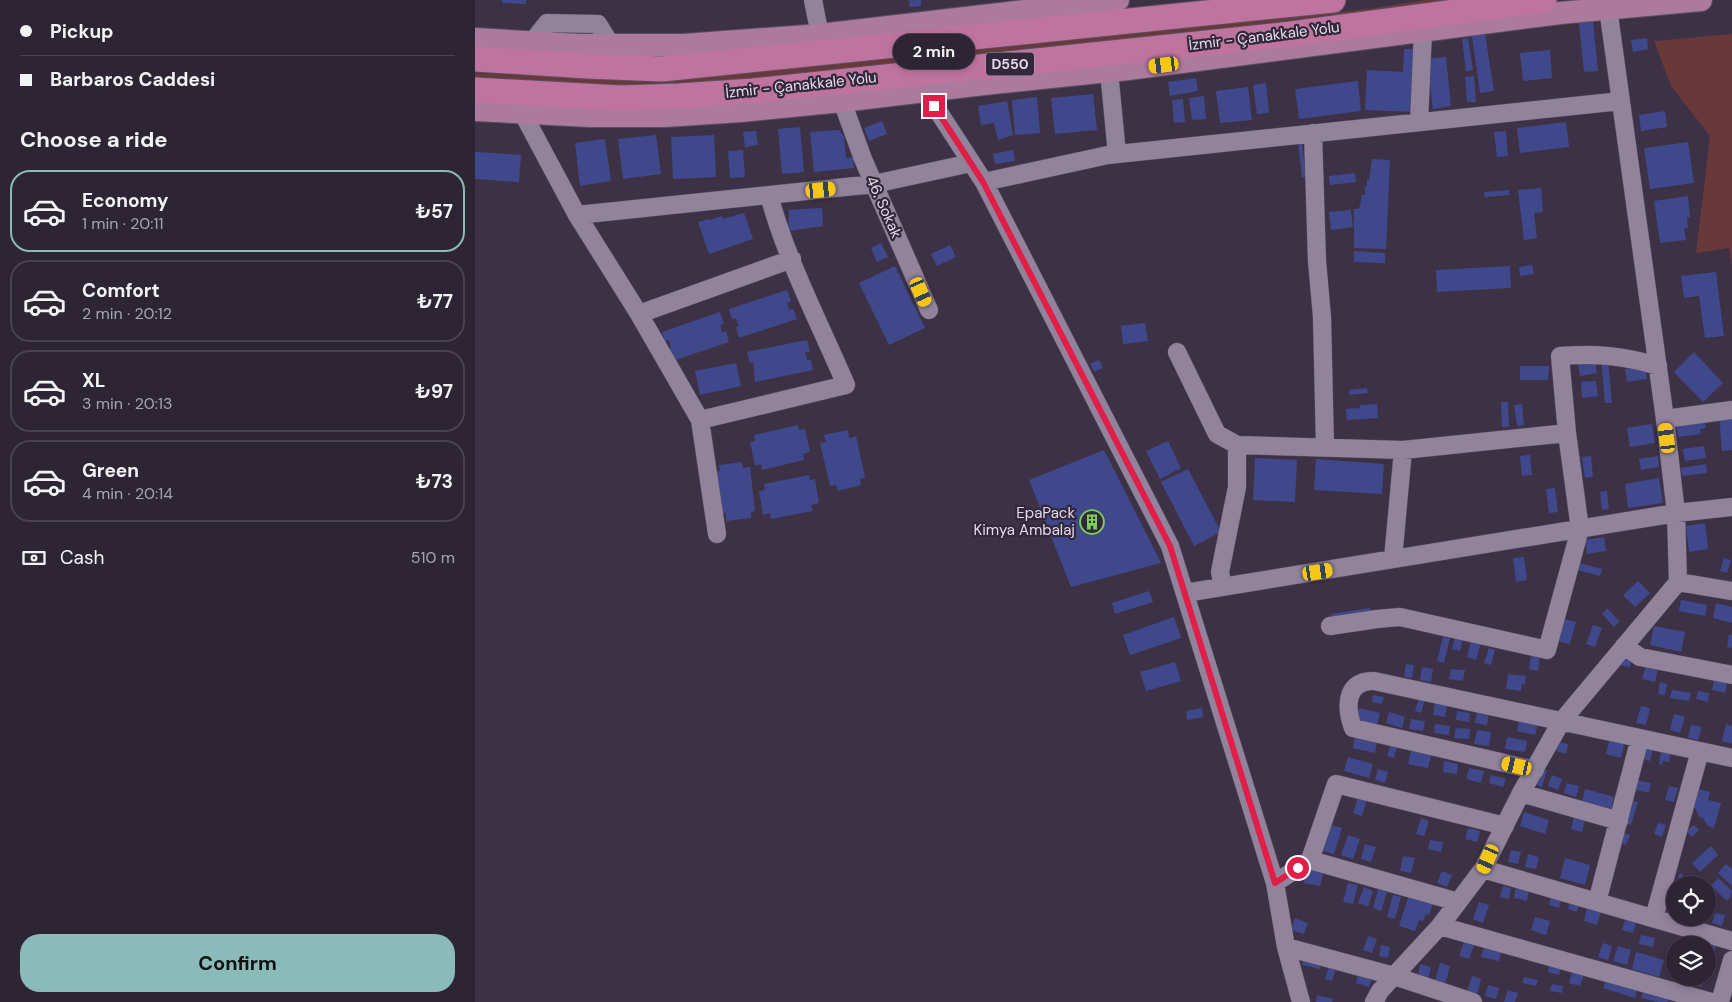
<!DOCTYPE html>
<html lang="en">
<head>
<meta charset="utf-8">
<style>
	body { margin:0; font-family:"DM Sans",sans-serif; background:#362d3c; color:#f1f3f6; height:100vh; display:flex; flex-direction:column; font-size:19px; white-space:nowrap }
	* { box-sizing:border-box; margin:0 }
	p { font-size:16px; color:#a7a5ac }
	.icon { flex:none; width:28px; height:28px; fill:none; stroke:currentColor; stroke-width:2; stroke-linecap:round; stroke-linejoin:round }
	.map { position:relative; flex:1; overflow:hidden }
	.panel { display:flex; flex-direction:column; background:#2e2534; width:475px }
	.panel>* { flex:none }
	.top-card { display:grid; align-content:center; height:110px; padding:0 20px; background:#2e2534 }
	.controls { position:absolute; left:1191px; top:876px; display:grid; gap:10px }
	.controls a { display:grid; place-items:center; width:50px; height:50px; border-radius:50%; background:#2e2534; box-shadow:0 2px 8px #0003,0 0 0 1px #49424f; font-size:25px }
	.end { position:absolute; width:22px; height:22px; margin:-11px; border:6px solid #e11d48; background:#fff; box-shadow:0 0 0 2px #fff }
	.from { border-radius:50% }
	.bubble { position:absolute; height:35px; border-radius:18px; background:#2e2534; box-shadow:0 2px 8px #0003,0 0 0 1px #49424f; font-size:16px; font-weight:700; line-height:35px; text-align:center }
	.car { position:absolute; width:15px; height:30px; margin:-15px -8px; border-radius:6px; box-shadow:0 0 4px 1px #0007; background:linear-gradient(#f5c518 24%,#345 0 40%,#f5c518 0 76%,#345 0 86%,#f5c518 0) }
	.top-card b { display:flex; align-items:center; gap:18px; height:48px; font-size:19px }
	.top-card b+b { border-top:1px solid #49424f }
	.top-card i { width:12px; height:12px; background:#f1f3f6 }
	ul { padding:0; list-style:none }
	li { display:flex; align-items:center; gap:15px; height:82px; margin:0 10px 8px; padding:0 10px; border:2px solid #49424f; border-radius:20px }
	li div { flex:1 }
	li b { display:block; font-size:19px }
	li em { font-style:normal; font-weight:700 }
	li.current { border-color:#8bbbb9 }
	li>.icon { width:45px; height:45px; stroke-width:1.5 }
	h2 { padding:0 20px; font-size:22px; line-height:60px }
	.pay { display:flex; align-items:center; gap:12px; height:55px; padding:0 20px; font-size:19px }
	.pay p { margin-inline-start:auto }
	.primary-button { display:flex; gap:10px; margin-top:auto; padding:10px 20px }
	.primary-button a { flex:1; height:58px; border-radius:20px; background:#8bbbb9; color:#111; font-size:20px; font-weight:700; line-height:58px; text-align:center }
	main { display:flex; flex:1; min-height:0 }
	.map>svg:first-child { display:block }
</style>
</head>
<body>
<main>
<section class="panel">
<div class="top-card">
<b><i class="from"></i>Pickup</b>
<b><i></i>Barbaros Caddesi</b>
</div>
<h2>Choose a ride</h2>
<ul>
<li class="current"><svg class="icon" aria-label="car" viewBox="0 0 24 24"><path d="M5 17H2v-5l4-1 3-4h7l3 4 3 1v5h-3M9 17h6M6 11h13"/><circle cx="7" cy="17" r="2"/><circle cx="17" cy="17" r="2"/></svg><div><b>Economy</b><p>1 min · 20:11</p></div><em>₺57</em></li>
<li><svg class="icon" aria-label="car" viewBox="0 0 24 24"><path d="M5 17H2v-5l4-1 3-4h7l3 4 3 1v5h-3M9 17h6M6 11h13"/><circle cx="7" cy="17" r="2"/><circle cx="17" cy="17" r="2"/></svg><div><b>Comfort</b><p>2 min · 20:12</p></div><em>₺77</em></li>
<li><svg class="icon" aria-label="car" viewBox="0 0 24 24"><path d="M5 17H2v-5l4-1 3-4h7l3 4 3 1v5h-3M9 17h6M6 11h13"/><circle cx="7" cy="17" r="2"/><circle cx="17" cy="17" r="2"/></svg><div><b>XL</b><p>3 min · 20:13</p></div><em>₺97</em></li>
<li><svg class="icon" aria-label="car" viewBox="0 0 24 24"><path d="M5 17H2v-5l4-1 3-4h7l3 4 3 1v5h-3M9 17h6M6 11h13"/><circle cx="7" cy="17" r="2"/><circle cx="17" cy="17" r="2"/></svg><div><b>Green</b><p>4 min · 20:14</p></div><em>₺73</em></li>
</ul>
<div class="pay"><svg class="icon" aria-label="cash" viewBox="0 0 24 24"><path d="M3 7h18v10H3z"/><circle cx="12" cy="12" r="2"/></svg>Cash<p>510 m</p></div>
<div class="primary-button"><a>Confirm</a></div>
</section>
<div class="map">
<svg width="1257" height="1002" viewBox="0 0 1257 1002">
	<rect width="100%" height="100%" fill="#3d3146"/>
	<!-- green -->
	<path fill="#693839" d="M 950,0 L 984,0 L 798,27 L 205,86 L 127,87 L 0,81 L 0,73 L 124,79 L 204,78 L 426,58 L 893,9 Z
		M 1257,34 L 1257,266 L 1254,248 L 1221,253 L 1235,136 L 1196,86 L 1179,41 Z"/>
	<!-- building -->
	<path fill="#40488c" d="M 27,0 L 51,0 L 51,4 L 27,3 Z
		M 434,0 L 446,0 L 446,6 L 435,7 Z
		M 1118,22 L 1123,71 L 1109,72 L 1104,23 Z
		M 1010,34 L 1019,91 L 1005,93 L 997,36 Z
		M 993,38 L 998,70 L 991,71 L 987,39 Z
		M 1172,38 L 1173,49 L 1158,52 L 1156,40 Z
		M 929,49 L 939,49 L 939,112 L 890,110 L 892,70 L 928,72 Z
		M 1075,50 L 1077,78 L 1048,81 L 1045,53 Z
		M 971,57 L 976,106 L 958,109 L 952,59 Z
		M 999,76 L 1001,102 L 992,102 L 990,77 Z
		M 721,78 L 723,91 L 695,96 L 693,82 Z
		M 883,81 L 886,111 L 824,119 L 820,89 Z
		M 791,83 L 794,113 L 782,114 L 778,85 Z
		M 773,87 L 777,120 L 745,123 L 741,91 Z
		M 618,94 L 622,130 L 580,134 L 576,98 Z
		M 729,96 L 731,119 L 717,120 L 714,98 Z
		M 562,97 L 565,133 L 540,135 L 537,100 Z
		M 708,99 L 710,122 L 699,123 L 697,100 Z
		M 532,101 L 538,135 L 523,140 L 519,123 L 506,125 L 503,106 Z
		M 1190,111 L 1192,127 L 1166,131 L 1164,115 Z
		M 407,121 L 412,134 L 394,141 L 389,128 Z
		M 1091,122 L 1094,147 L 1045,153 L 1042,128 Z
		M 325,127 L 329,172 L 307,174 L 303,129 Z
		M 364,130 L 369,137 L 371,158 L 378,157 L 379,168 L 339,172 L 335,132 Z
		M 281,131 L 283,145 L 270,147 L 268,132 Z
		M 1031,131 L 1033,156 L 1022,157 L 1019,132 Z
		M 181,135 L 186,174 L 148,179 L 143,139 Z
		M 239,135 L 241,177 L 198,179 L 196,137 Z
		M 130,139 L 136,181 L 105,186 L 100,143 Z
		M 1213,142 L 1219,183 L 1175,189 L 1169,148 Z
		M 823,143 L 827,143 L 831,177 L 827,177 Z
		M 268,150 L 270,177 L 255,178 L 253,151 Z
		M 538,150 L 540,161 L 520,164 L 518,154 Z
		M 0,152 L 46,155 L 44,182 L 0,179 Z
		M 897,159 L 915,160 L 911,249 L 879,248 L 879,209 L 884,209 L 887,195 L 890,195 L 890,186 L 892,187 L 892,180 L 894,180 Z
		M 880,173 L 881,182 L 855,185 L 854,176 Z
		M 1066,188 L 1068,212 L 1059,213 L 1062,238 L 1049,240 L 1043,190 Z
		M 1034,190 L 1034,195 L 1010,197 L 1009,192 Z
		M 1213,196 L 1215,217 L 1212,217 L 1213,228 L 1209,228 L 1211,240 L 1185,243 L 1179,201 Z
		M 347,208 L 348,226 L 313,231 L 314,210 Z
		M 876,210 L 878,227 L 856,230 L 854,212 Z
		M 269,213 L 278,239 L 234,254 L 223,222 L 234,219 L 235,220 L 247,216 L 248,219 Z
		M 406,243 L 413,257 L 402,262 L 396,248 Z
		M 475,245 L 481,257 L 462,266 L 456,254 Z
		M 879,251 L 910,253 L 910,263 L 879,262 Z
		M 1057,265 L 1059,274 L 1045,276 L 1044,267 Z
		M 420,266 L 450,328 L 414,345 L 384,283 Z
		M 1035,266 L 1036,288 L 962,292 L 961,270 Z
		M 1241,272 L 1249,336 L 1230,338 L 1224,296 L 1209,298 L 1206,276 Z
		M 312,290 L 316,301 L 312,303 L 314,310 L 318,309 L 322,319 L 264,338 L 261,327 L 264,326 L 261,318 L 257,319 L 254,309 Z
		M 245,312 L 249,324 L 245,325 L 247,333 L 251,331 L 254,342 L 197,361 L 194,349 L 196,348 L 194,340 L 190,341 L 187,332 Z
		M 670,323 L 673,341 L 648,344 L 646,326 Z
		M 332,340 L 335,352 L 330,352 L 332,360 L 336,360 L 338,370 L 280,382 L 278,362 L 275,363 L 272,352 Z
		M 1219,352 L 1248,383 L 1228,402 L 1199,372 Z
		M 1119,355 L 1122,373 L 1105,376 L 1102,358 Z
		M 1126,359 L 1133,359 L 1137,403 L 1130,403 Z
		M 624,360 L 628,368 L 619,372 L 615,364 Z
		M 261,363 L 266,386 L 225,395 L 220,371 Z
		M 1045,366 L 1074,366 L 1073,380 L 1045,380 Z
		M 1170,366 L 1172,379 L 1152,382 L 1150,369 Z
		M 1121,381 L 1123,396 L 1107,398 L 1106,382 Z
		M 892,388 L 893,393 L 874,395 L 874,390 Z
		M 1026,402 L 1033,402 L 1034,427 L 1027,427 Z
		M 902,404 L 903,418 L 872,420 L 871,409 L 885,408 L 885,405 Z
		M 1047,404 L 1049,425 L 1042,426 L 1039,405 Z
		M 1257,413 L 1257,450 L 1247,451 L 1244,414 Z
		M 1229,419 L 1231,428 L 1225,429 L 1226,434 L 1203,437 L 1201,423 Z
		M 1177,424 L 1180,443 L 1155,447 L 1152,428 Z
		M 323,425 L 324,430 L 330,429 L 335,452 L 328,454 L 329,460 L 287,470 L 286,464 L 280,466 L 275,442 L 280,441 L 279,435 Z
		M 373,430 L 374,438 L 381,436 L 390,478 L 385,479 L 386,485 L 363,491 L 361,485 L 355,486 L 345,443 L 351,442 L 349,435 Z
		M 693,441 L 706,468 L 685,479 L 671,451 Z
		M 1229,446 L 1231,458 L 1210,461 L 1208,449 Z
		M 629,450 L 686,563 L 596,587 L 554,480 Z
		M 1055,455 L 1057,475 L 1047,476 L 1045,456 Z
		M 1116,456 L 1118,477 L 1110,478 L 1107,457 Z
		M 1183,456 L 1184,467 L 1166,470 L 1164,459 Z
		M 780,458 L 822,460 L 820,502 L 778,500 Z
		M 841,459 L 909,464 L 907,494 L 839,490 Z
		M 267,462 L 268,468 L 275,467 L 280,511 L 276,512 L 276,518 L 251,521 L 251,513 L 244,514 L 239,472 L 245,471 L 244,465 Z
		M 1231,464 L 1232,473 L 1207,476 L 1206,468 Z
		M 713,469 L 746,532 L 719,546 L 686,482 Z
		M 334,475 L 335,480 L 340,479 L 344,503 L 336,505 L 338,511 L 296,519 L 295,513 L 288,515 L 284,491 L 290,490 L 289,484 Z
		M 1184,478 L 1188,503 L 1153,508 L 1150,484 Z
		M 1080,488 L 1083,512 L 1074,513 L 1071,489 Z
		M 1132,491 L 1134,509 L 1127,510 L 1125,492 Z
		M 1230,523 L 1233,549 L 1214,552 L 1211,526 Z
		M 1129,537 L 1131,551 L 1112,554 L 1110,540 Z
		M 1049,557 L 1052,580 L 1041,582 L 1038,558 Z
		M 1249,558 L 1256,560 L 1252,573 L 1245,571 Z
		M 1105,563 L 1127,569 L 1125,576 L 1103,570 Z
		M 1163,581 L 1175,593 L 1160,607 L 1148,595 Z
		M 674,591 L 678,602 L 640,614 L 637,603 Z
		M 1206,600 L 1232,605 L 1230,616 L 1204,611 Z
		M 1241,603 L 1257,607 L 1257,623 L 1238,618 Z
		M 895,608 L 896,617 L 857,623 L 856,614 Z
		M 1132,608 L 1145,622 L 1139,627 L 1127,614 Z
		M 699,617 L 706,638 L 655,655 L 648,635 Z
		M 1085,618 L 1101,622 L 1095,644 L 1078,640 Z
		M 1118,625 L 1127,628 L 1120,647 L 1111,644 Z
		M 1179,626 L 1210,632 L 1206,652 L 1175,645 Z
		M 1254,634 L 1257,635 L 1257,648 L 1252,647 Z
		M 968,637 L 975,638 L 969,663 L 962,661 Z
		M 980,637 L 988,639 L 985,651 L 977,649 Z
		M 996,640 L 1006,643 L 1001,660 L 992,657 Z
		M 1014,648 L 1020,650 L 1016,665 L 1009,663 Z
		M 1146,653 L 1157,655 L 1155,667 L 1144,665 Z
		M 1056,656 L 1065,657 L 1063,671 L 1054,669 Z
		M 700,662 L 706,681 L 671,691 L 665,672 Z
		M 931,664 L 939,665 L 937,678 L 929,677 Z
		M 1171,665 L 1183,668 L 1180,682 L 1167,679 Z
		M 947,667 L 958,669 L 956,682 L 945,680 Z
		M 976,669 L 990,670 L 988,681 L 974,679 Z
		M 1033,674 L 1051,676 L 1050,685 L 1047,684 L 1046,691 L 1031,689 Z
		M 1240,675 L 1253,679 L 1250,693 L 1237,690 Z
		M 1185,682 L 1192,684 L 1190,695 L 1183,694 Z
		M 1197,690 L 1216,693 L 1214,701 L 1195,698 Z
		M 1223,691 L 1234,693 L 1233,702 L 1221,699 Z
		M 898,695 L 909,697 L 907,704 L 897,702 Z
		M 944,698 L 950,700 L 946,713 L 940,711 Z
		M 960,703 L 972,705 L 970,717 L 958,715 Z
		M 1166,706 L 1175,708 L 1171,725 L 1161,723 Z
		M 727,708 L 728,717 L 712,720 L 711,711 Z
		M 884,708 L 905,713 L 902,725 L 881,719 Z
		M 982,711 L 995,713 L 994,722 L 981,720 Z
		M 1002,711 L 1014,713 L 1012,725 L 1000,723 Z
		M 914,712 L 930,717 L 927,728 L 911,723 Z
		M 1199,714 L 1210,717 L 1205,733 L 1195,730 Z
		M 1045,716 L 1064,719 L 1060,735 L 1042,731 Z
		M 936,719 L 950,721 L 948,731 L 934,729 Z
		M 960,724 L 975,726 L 974,735 L 959,733 Z
		M 1251,724 L 1257,726 L 1257,744 L 1247,741 Z
		M 1216,725 L 1227,727 L 1223,740 L 1213,738 Z
		M 981,728 L 995,729 L 994,739 L 979,738 Z
		M 1002,730 L 1016,732 L 1014,746 L 999,744 Z
		M 880,735 L 902,740 L 900,753 L 878,748 Z
		M 1032,737 L 1052,741 L 1050,752 L 1030,749 Z
		M 1135,737 L 1150,740 L 1146,758 L 1131,754 Z
		M 1083,742 L 1093,744 L 1091,754 L 1081,751 Z
		M 1169,743 L 1179,745 L 1175,761 L 1165,758 Z
		M 915,745 L 922,747 L 919,758 L 912,756 Z
		M 1186,749 L 1196,750 L 1194,762 L 1188,761 L 1187,765 L 1184,764 Z
		M 936,751 L 956,755 L 953,768 L 933,764 Z
		M 873,757 L 898,764 L 894,778 L 869,771 Z
		M 969,761 L 983,764 L 982,774 L 968,772 Z
		M 1064,767 L 1072,770 L 1067,787 L 1059,784 Z
		M 994,768 L 1009,771 L 1006,783 L 991,779 Z
		M 903,769 L 913,772 L 910,783 L 900,780 Z
		M 1016,775 L 1031,779 L 1028,787 L 1014,783 Z
		M 1077,775 L 1087,779 L 1083,790 L 1073,786 Z
		M 1160,780 L 1176,783 L 1174,793 L 1157,789 Z
		M 1092,783 L 1104,786 L 1101,797 L 1089,793 Z
		M 1194,786 L 1203,788 L 1199,802 L 1190,800 Z
		M 1216,787 L 1235,792 L 1233,800 L 1246,803 L 1239,828 L 1233,826 L 1227,817 L 1225,818 L 1220,808 L 1218,809 Z
		M 1110,789 L 1139,797 L 1136,810 L 1107,802 Z
		M 883,797 L 892,800 L 887,816 L 878,813 Z
		M 1153,800 L 1163,802 L 1156,825 L 1146,822 Z
		M 1049,812 L 1074,820 L 1070,834 L 1045,826 Z
		M 1099,817 L 1110,819 L 1107,832 L 1096,829 Z
		M 946,818 L 954,821 L 949,836 L 941,834 Z
		M 849,823 L 867,828 L 859,854 L 841,849 Z
		M 1183,823 L 1191,825 L 1187,837 L 1179,834 Z
		M 1219,825 L 1224,830 L 1217,837 L 1211,831 Z
		M 993,828 L 1005,831 L 1002,842 L 990,839 Z
		M 1143,831 L 1155,835 L 1151,845 L 1140,841 Z
		M 873,835 L 885,839 L 878,859 L 866,855 Z
		M 955,840 L 968,842 L 966,852 L 953,849 Z
		M 890,844 L 901,847 L 896,862 L 886,859 Z
		M 1236,846 L 1243,855 L 1225,872 L 1217,863 Z
		M 1036,850 L 1046,852 L 1043,864 L 1033,862 Z
		M 1053,854 L 1064,857 L 1061,869 L 1050,867 Z
		M 928,856 L 940,858 L 936,873 L 925,871 Z
		M 1090,858 L 1115,865 L 1110,885 L 1085,878 Z
		M 1251,864 L 1257,869 L 1257,886 L 1243,873 Z
		M 832,869 L 848,873 L 845,886 L 829,883 Z
		M 967,871 L 977,875 L 972,887 L 962,883 Z
		M 1205,873 L 1208,874 L 1207,876 L 1213,878 L 1212,881 L 1217,883 L 1217,885 L 1200,885 Z
		M 1243,878 L 1257,891 L 1255,895 L 1256,896 L 1252,901 L 1236,886 Z
		M 873,883 L 883,885 L 878,904 L 868,902 Z
		M 1028,886 L 1036,888 L 1034,899 L 1025,897 Z
		M 1041,886 L 1054,889 L 1052,901 L 1039,898 Z
		M 889,887 L 898,891 L 893,907 L 883,903 Z
		M 903,889 L 912,892 L 906,911 L 898,908 Z
		M 918,895 L 926,897 L 920,919 L 912,917 Z
		M 934,895 L 958,904 L 954,915 L 951,914 L 948,921 L 944,920 L 940,931 L 924,926 Z
		M 1076,895 L 1087,897 L 1084,908 L 1074,905 Z
		M 1004,902 L 1014,905 L 1008,923 L 998,919 Z
		M 1095,902 L 1104,904 L 1102,912 L 1093,909 Z
		M 1113,904 L 1127,908 L 1122,925 L 1109,921 Z
		M 1240,913 L 1250,915 L 1247,926 L 1237,923 Z
		M 1060,917 L 1075,921 L 1071,935 L 1056,930 Z
		M 1151,917 L 1162,920 L 1158,933 L 1147,930 Z
		M 820,918 L 833,923 L 829,934 L 816,930 Z
		M 1225,933 L 1243,939 L 1238,956 L 1232,954 L 1232,945 L 1222,945 Z
		M 1166,935 L 1180,938 L 1178,947 L 1164,944 Z
		M 893,936 L 902,939 L 897,953 L 888,950 Z
		M 990,939 L 1000,943 L 994,959 L 984,956 Z
		M 1128,943 L 1137,946 L 1133,960 L 1123,957 Z
		M 1010,944 L 1027,948 L 1024,961 L 1006,957 Z
		M 906,945 L 915,947 L 913,958 L 904,956 Z
		M 1143,946 L 1156,950 L 1152,965 L 1138,961 Z
		M 1161,952 L 1189,960 L 1184,977 L 1157,969 Z
		M 830,954 L 847,957 L 845,969 L 827,965 Z
		M 1075,962 L 1086,964 L 1084,975 L 1073,972 Z
		M 855,963 L 862,965 L 857,981 L 850,979 Z
		M 965,963 L 975,966 L 970,984 L 960,981 Z
		M 945,964 L 956,967 L 953,979 L 943,976 Z
		M 1098,968 L 1110,972 L 1105,986 L 1094,983 Z
		M 884,971 L 898,975 L 894,987 L 881,983 Z
		M 997,976 L 1006,979 L 1002,994 L 992,991 Z
		M 1049,977 L 1063,980 L 1061,986 L 1047,983 Z
		M 1132,977 L 1163,986 L 1160,998 L 1128,988 Z
		M 1216,978 L 1230,978 L 1227,987 L 1214,983 Z
		M 1077,984 L 1088,986 L 1087,993 L 1075,991 Z
		M 1013,985 L 1024,988 L 1021,999 L 1010,996 Z
		M 1169,987 L 1195,993 L 1193,1002 L 1183,1002 L 1166,998 Z
		M 1033,990 L 1043,993 L 1040,1002 L 1029,1002 Z
		M 842,995 L 858,999 L 857,1002 L 841,1002 Z"/>
	<g fill="none" stroke-linecap="round" stroke-linejoin="round">
		<!-- minor casing -->
		<g stroke="#594f61" stroke-width="19">
			<path id="minor" d="M 338,0 L 345,35
				M 57,42 L 72,23 L 123,24 L 136,45
				M 634,71 L 642,154
				M 450,91 L 509,182 L 695,546 L 800,883 L 811,947 L 826,1002
				M 367,101 L 388,159 L 454,310
				M 47,112 L 102,215 L 164,314 L 225,420 L 242,534
				M 944,122 L 948,31
				M 838,133 L 842,261 L 847,317 L 850,447
				M 509,182 L 633,155 L 1146,101
				M 102,215 L 399,184 L 496,163
				M 164,314 L 317,259
				M 702,352 L 742,434 L 762,445 L 928,450 L 1092,433
				M 1190,419 L 1257,410
				M 225,420 L 371,385 C 345,324 311,259 294,195
				M 918,559 L 928,450
				M 1203,582 L 1257,591
				M 748,587 L 745,572 L 762,487 L 762,445
				M 710,593 L 1201,513 L 1257,507
				M 855,626 L 902,619 L 925,617 L 1072,650 L 1105,529 L 1092,433 L 1085,356 C 1121,353 1149,356 1183,366
				M 1149,646 L 1165,657 L 1257,675
				M 1060,770 L 878,728 C 871,709 869,680 899,681 L 1257,758
				M 1046,793 L 1144,821
				M 835,860 L 983,902
				M 1008,869 L 1257,941
				M 800,883 L 835,860 L 861,784 L 1030,826
				M 1122,902 L 1165,738
				M 1179,918 L 1225,751
				M 965,926 L 1236,1002
				M 811,947 L 919,976 L 998,1002
				M 899,1002 L 905,991 L 965,926 L 1008,869 L 1046,793 L 1086,722 L 1203,582 L 1201,513 L 1190,419 L 1133,8
				M 1245,1002 L 1257,960"/>
		</g>
		<!-- major casing -->
		<g stroke="#594f61" stroke-width="24">
			<path id="major" d="M 0,39 L 104,45 L 209,45 L 345,35 L 643,0
				M 0,110 L 115,116 L 190,116 L 266,111 L 367,101 L 500,85 L 653,69 L 1085,13 L 1226,0"/>
		</g>
		<!-- highway casing -->
		<g stroke="#594f61" stroke-width="27">
			<path id="highway" d="M 0,59 L 112,66 L 187,69 L 858,0
				M 0,90 L 146,98 L 204,96 L 278,91 L 816,34 L 1069,0"/>
		</g>
		<!-- minor -->
		<use href="#minor" stroke="#91839c" stroke-width="18"/>
		<!-- major -->
		<use href="#major" stroke="#ac7a9e" stroke-width="22"/>
		<!-- highway -->
		<use href="#highway" stroke="#be749f" stroke-width="25"/>
	</g>
	<g fill="none" stroke-linecap="round" stroke-linejoin="round">
		<!-- route -->
		<path stroke="#e11d48" stroke-width="6" d="M 459,106 L 508,182 L 695,546 L 800,883 L 823,868"/>
	</g>
	<!-- icons -->
	<defs>
		<g id="building-ring" transform="scale(1.25)"><circle r="9.5" fill="#32273b" stroke="#7bd155" stroke-width="1.5"/><path d="M-4-6H4V6H1V3H-1V6H-4ZM-2.5-4.3h1.7v1.8h-1.7ZM.8-4.3h1.7v1.8H.8ZM-2.5-1h1.7V.8h-1.7ZM.8-1h1.7V.8H.8Z" fill="#7bd155"/></g>
	</defs>
	<g fill-rule="evenodd">
		<use href="#building-ring" x="617" y="522"/>
	</g>
	<g text-anchor="middle" dominant-baseline="central" stroke-width="4.5" stroke-linejoin="round" paint-order="stroke">
		<!-- shield labels -->
		<rect fill="#32273b" stroke="#ada5b4" stroke-width="1" x="511" y="52.5" width="48" height="23" rx="4"/>
		<g font-size="14" font-weight="bold" fill="#e2dbe8">
			<text x="535" y="64">D550</text>
		</g>
		<!-- street labels -->
		<g font-size="15" fill="#e2dbe8" stroke="#32273b">
			<text transform="translate(789 36) rotate(-7)">İzmir - Çanakkale Yolu</text>
			<text transform="translate(326 85) rotate(-6)">İzmir - Çanakkale Yolu</text>
			<text transform="translate(409 207) rotate(66)">46. Sokak</text>
		</g>
		<!-- poi labels -->
		<g font-size="15" fill="#e2dbe8" stroke="#32273b" text-anchor="end">
			<text x="600" y="513">EpaPack<tspan x="600" dy="17">Kimya Ambalaj</tspan></text>
		</g>
	</g>
</svg>
<div class="controls">
<a><svg class="icon" aria-label="locate" viewBox="0 0 24 24"><circle cx="12" cy="12" r="6"/><path d="M12 2v4M12 18v4M2 12h4M18 12h4"/></svg></a>
<a><svg class="icon" aria-label="layers" viewBox="0 0 24 24"><path d="M12 4l9 5-9 5-9-5zM3 14l9 5 9-5"/></svg></a>
</div>
<i class="end from" style="left:823px;top:868px"></i>
<i class="end" style="left:459px;top:106px"></i>
<div class="bubble" style="left:418px;top:34px;width:82px">2 min</div>
<i class="car" style="left:689px;top:65px;rotate:263deg"></i>
<i class="car" style="left:346px;top:190px;rotate:84deg"></i>
<i class="car" style="left:446px;top:292px;rotate:156deg"></i>
<i class="car" style="left:1192px;top:438px;rotate:353deg"></i>
<i class="car" style="left:843px;top:572px;rotate:81deg"></i>
<i class="car" style="left:1042px;top:766px;rotate:283deg"></i>
<i class="car" style="left:1013px;top:859px;rotate:204deg"></i>
</div>
</main>
</body>
</html>
